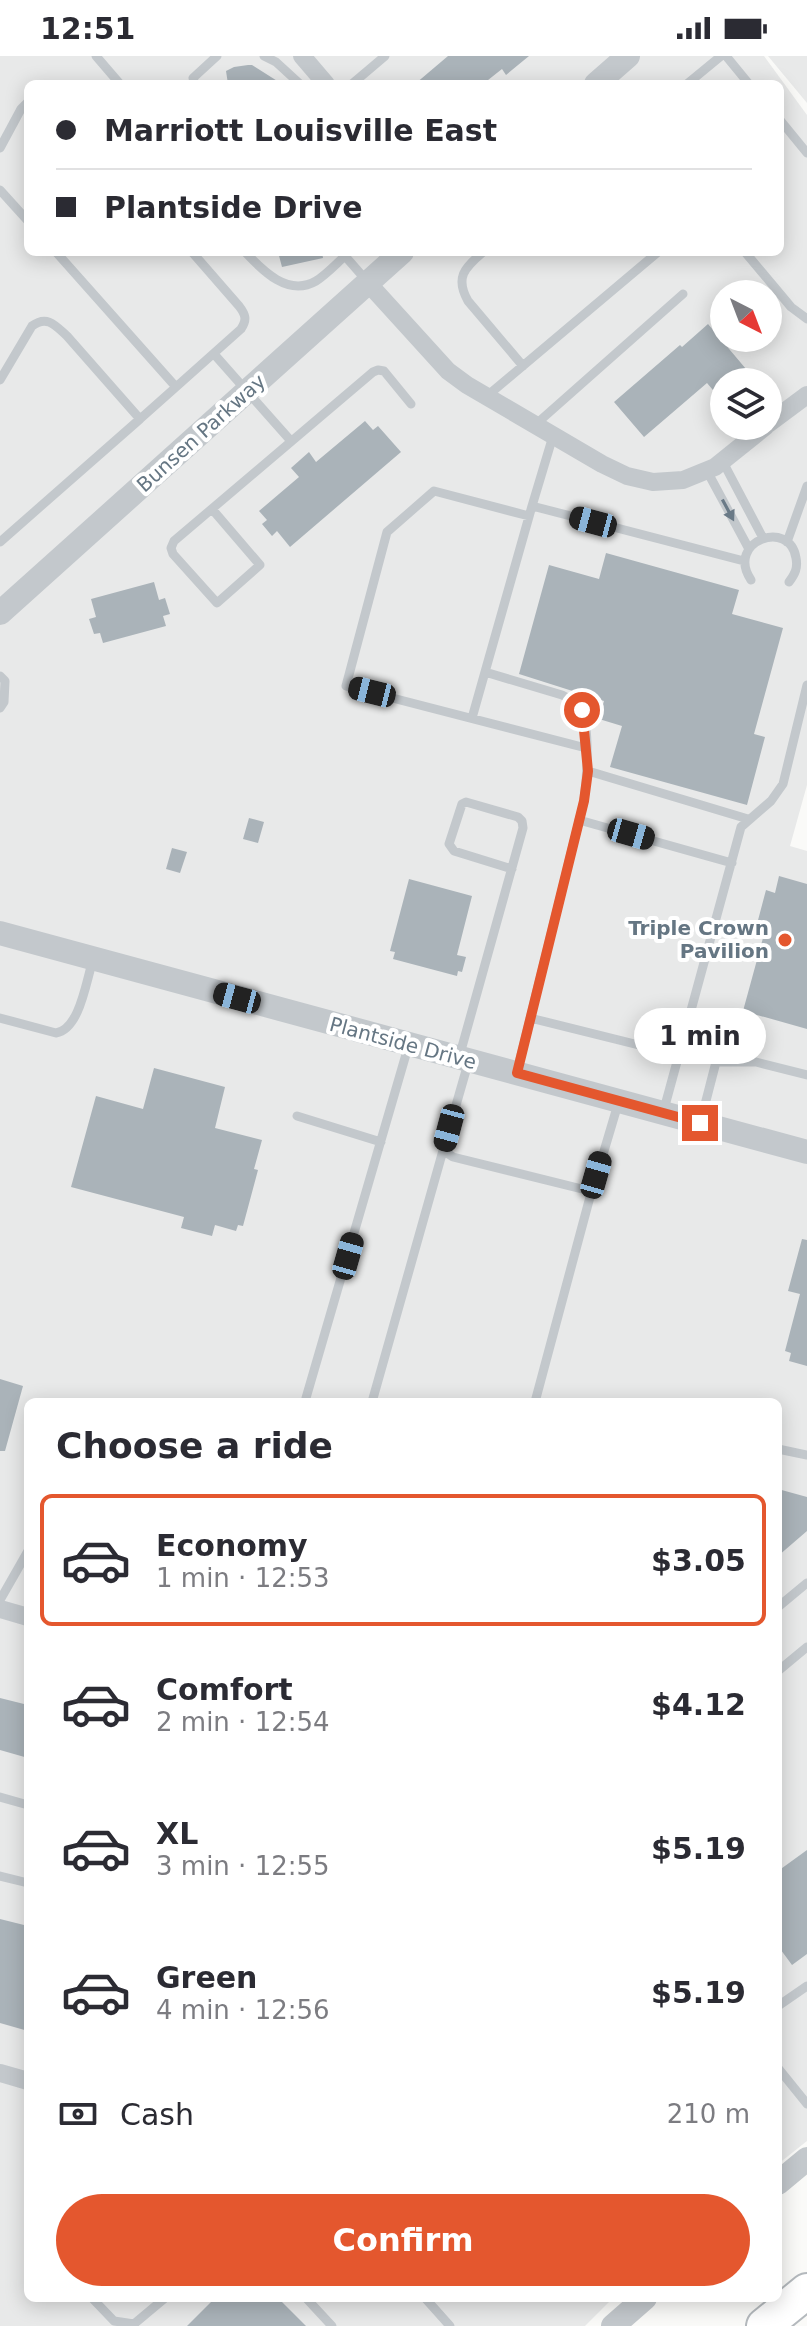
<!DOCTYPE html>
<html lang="en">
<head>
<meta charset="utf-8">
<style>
	body { margin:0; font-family:"DejaVu Sans",sans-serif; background:#f7f7f7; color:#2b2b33; height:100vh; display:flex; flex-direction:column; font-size:30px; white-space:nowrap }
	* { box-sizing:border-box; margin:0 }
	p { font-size:26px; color:#7c7c81 }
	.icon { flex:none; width:44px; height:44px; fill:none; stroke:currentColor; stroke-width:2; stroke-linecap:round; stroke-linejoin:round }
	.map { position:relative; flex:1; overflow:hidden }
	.sheet { position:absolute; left:24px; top:1342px; width:758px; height:904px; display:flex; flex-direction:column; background:#fff; border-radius:12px; box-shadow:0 4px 20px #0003 }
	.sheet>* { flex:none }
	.top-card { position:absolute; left:24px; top:24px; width:760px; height:176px; border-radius:12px; box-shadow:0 4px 20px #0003; display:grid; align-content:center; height:176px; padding:0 32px; background:#fff }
	.needle { width:52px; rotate:138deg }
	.tools { position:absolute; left:710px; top:224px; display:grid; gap:16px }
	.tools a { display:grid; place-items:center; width:72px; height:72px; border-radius:50%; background:#fff; box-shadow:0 4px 20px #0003; font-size:40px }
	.end { position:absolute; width:36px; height:36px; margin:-18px; border:10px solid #e4572e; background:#fff; box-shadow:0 0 0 4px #fff }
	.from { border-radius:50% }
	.bubble { position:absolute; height:56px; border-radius:28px; background:#fff; box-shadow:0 4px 20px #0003; font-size:26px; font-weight:800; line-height:56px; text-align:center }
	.car { position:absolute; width:24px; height:48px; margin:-24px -12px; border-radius:10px; box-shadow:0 0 6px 2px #0007; background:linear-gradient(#222 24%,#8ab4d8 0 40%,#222 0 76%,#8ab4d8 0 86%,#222 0) }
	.top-card b { display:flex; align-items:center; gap:28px; height:76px; font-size:30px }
	.top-card b+b { border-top:2px solid #e1e1e2 }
	.top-card i { width:20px; height:20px; background:#2b2b33 }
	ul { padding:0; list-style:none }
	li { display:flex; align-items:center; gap:24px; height:132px; margin:0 16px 12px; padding:0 16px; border:4px solid transparent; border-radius:12px }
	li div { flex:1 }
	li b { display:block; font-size:30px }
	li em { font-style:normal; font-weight:800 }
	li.active { border-color:#e4572e }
	li>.icon { width:72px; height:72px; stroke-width:1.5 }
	h2 { padding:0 32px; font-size:36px; line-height:96px }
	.pay { display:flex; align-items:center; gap:20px; height:88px; padding:0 32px; font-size:30px }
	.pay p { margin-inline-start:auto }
	.action { display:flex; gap:16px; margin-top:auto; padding:16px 32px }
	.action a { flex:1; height:92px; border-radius:48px; background:#e4572e; color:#fff; font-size:32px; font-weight:800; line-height:92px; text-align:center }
	.status { display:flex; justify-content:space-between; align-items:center; height:56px; padding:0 40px; background:#fff; direction:ltr }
	.status svg { height:22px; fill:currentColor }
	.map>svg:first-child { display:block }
</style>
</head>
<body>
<div class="status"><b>12:51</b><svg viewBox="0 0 49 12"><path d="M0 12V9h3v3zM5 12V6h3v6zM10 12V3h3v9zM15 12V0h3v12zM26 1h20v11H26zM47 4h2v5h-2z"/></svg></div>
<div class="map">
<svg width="807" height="2270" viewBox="0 0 807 2270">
	<rect width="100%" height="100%" fill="#fafaf8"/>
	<!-- built -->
	<path fill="#e8e9e9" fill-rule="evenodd" d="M 0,0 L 764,0 L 807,59 L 807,729 L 790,790 L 807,795 L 807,2085 L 778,2108 L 778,1346 L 28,1346 L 28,2242 L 613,2242 L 585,2270 L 0,2270 ZM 28,28 L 780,28 L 780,196 L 28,196 ZM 724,238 L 768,238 L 768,282 L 724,282 ZM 724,326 L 768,326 L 768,370 L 724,370 Z
		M 768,0 L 807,0 L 807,47 Z"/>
	<!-- building -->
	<path fill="#aab3b9" d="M 448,0 L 529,0 L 506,19 L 502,13 L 483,28 L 415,28 Z
		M 248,9 L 252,9 L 282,28 L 228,28 L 226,15 L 234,11 Z
		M 278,196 L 322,196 L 323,202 L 282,211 Z
		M 708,268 L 757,326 L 724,326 L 724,347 L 707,327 L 644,381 L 614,346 L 680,289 L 682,291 Z
		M 365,365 L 373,374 L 378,370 L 401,396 L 290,491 L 277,475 L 272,480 L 262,468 L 267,464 L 259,455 L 299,421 L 291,412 L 309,396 L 316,406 Z
		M 606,497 L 739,534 L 732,558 L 783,572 L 754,678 L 765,681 L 747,749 L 610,711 L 622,670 L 599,663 L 604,645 L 519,618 L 549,509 L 599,523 Z
		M 154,526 L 159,544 L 165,542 L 170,558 L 163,560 L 166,570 L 103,587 L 100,577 L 94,578 L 89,563 L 96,561 L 91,543 Z
		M 249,762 L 264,766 L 258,787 L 243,783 Z
		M 172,792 L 187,796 L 180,817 L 166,813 Z
		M 779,820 L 807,828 L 807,973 L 743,955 L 766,871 L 757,868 L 766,834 L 775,837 Z
		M 409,823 L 472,840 L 457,899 L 466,901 L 462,916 L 458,915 L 457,920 L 393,903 L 395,896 L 390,895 Z
		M 154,1012 L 225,1031 L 215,1072 L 262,1084 L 254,1113 L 258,1114 L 243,1170 L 238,1169 L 236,1175 L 215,1169 L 212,1180 L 181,1172 L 184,1161 L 71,1131 L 96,1040 L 143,1053 Z
		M 802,1183 L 807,1184 L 807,1310 L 789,1305 L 791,1297 L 785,1295 L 800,1238 L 788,1235 Z
		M 0,1323 L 23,1330 L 5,1395 L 0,1395 Z
		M 778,1433 L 807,1441 L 807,1475 L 778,1500 Z
		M 0,1642 L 28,1649 L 28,1702 L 0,1694 Z
		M 807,1794 L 807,1898 L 792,1909 L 778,1890 L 778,1815 Z
		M 0,1863 L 28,1870 L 28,1975 L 0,1967 Z
		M 215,2242 L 278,2242 L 306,2270 L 187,2270 Z"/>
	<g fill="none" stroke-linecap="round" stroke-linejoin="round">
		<!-- motorway casing -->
		<g stroke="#b4b9bd" stroke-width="38">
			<path id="motorway" d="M 764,2270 L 807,2235"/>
		</g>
		<!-- service -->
		<path stroke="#c3c8cc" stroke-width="9" d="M 96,0 L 120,28
			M 264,0 L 276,6 L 300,28
			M 726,0 L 749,28
			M 195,28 L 193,22 L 217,0
			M 352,28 L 385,0
			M 687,28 L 721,0
			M 780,64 L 807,97
			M 0,92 L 21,53 L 28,46
			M 0,134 L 28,165
			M 56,196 L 176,331 L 241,273 C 247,264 246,259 239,250 L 192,196
			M 245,196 C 263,215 288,241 316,225 C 326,219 336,208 345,200 L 346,196
			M 483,196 C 464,212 455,222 468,245 L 523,310
			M 745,196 L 791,251 L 807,263
			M 345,200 L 366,224
			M 214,298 L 291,385
			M 0,324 L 32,270 C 47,259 55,269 67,280 L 140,363 L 176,331
			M 487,340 L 658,196
			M 535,369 L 683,238
			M 553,380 L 532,450 L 744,505
			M 723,406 L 763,482
			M 707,415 L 749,493
			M 212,453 L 260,509 L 217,547 L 173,498 L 171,492 L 174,485 L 373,316 L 378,314 L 384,315 L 411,348
			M 529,460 L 434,435 L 387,476 L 346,630 L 586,692
			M 0,486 L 140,363
			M 787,486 L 807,430
			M 751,524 C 725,485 790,462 796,502 C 798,512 795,518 789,526
			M 0,620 L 5,625 L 4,646 L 0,652
			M 472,662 L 485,616
			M 588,715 L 748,763
			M 579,764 L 732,807
			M 0,962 L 56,977 C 80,973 86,925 93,904
			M 530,962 L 679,999
			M 460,998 L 523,772 L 522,765 L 518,761 L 466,746 L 462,748 L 449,788 L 454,795 L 512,813
			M 469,1004 L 444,1091 L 447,1097 L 453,1101 L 582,1133 L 590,1130 L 596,1122 L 618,1048
			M 517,1015 L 584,745 C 587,723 590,675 582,655 C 578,647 570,643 562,639 L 485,616 L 532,450
			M 663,1057 L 741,771 L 771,745 L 783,728 L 807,629
			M 297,1060 L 381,1086
			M 701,1064 L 716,1006 L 756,1006 L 807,1019
			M 306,1342 L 409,988
			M 372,1346 L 444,1091
			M 535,1346 L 594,1126
			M 778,1393 L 807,1399
			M 0,1544 L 28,1495
			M 778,1551 L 807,1527
			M 778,1615 L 807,1591
			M 0,1741 L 28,1749
			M 0,1820 L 28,1827
			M 778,1950 L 807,1930
			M 778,2012 L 807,2048
			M 92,2242 L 114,2265 L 134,2268 L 165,2242
			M 306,2242 L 332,2270
			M 425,2242 L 450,2270"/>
		<!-- minor -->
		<path stroke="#c3c8cc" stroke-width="18" d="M 302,0 L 326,28
			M 368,227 L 448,315 L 467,329 L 602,408 L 627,420 L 653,426 L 683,424 L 715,411 L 766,370
			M 768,368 L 807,339
			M 0,1553 L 28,1561
			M 0,2017 L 28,2025"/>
		<!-- tertiary -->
		<path stroke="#c3c8cc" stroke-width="24" d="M 596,28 L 628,0
			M 0,557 L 402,196
			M 0,877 L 807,1096
			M 778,2127 L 807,2103
			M 613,2270 L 645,2242"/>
		<!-- motorway -->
		<use href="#motorway" stroke="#fff" stroke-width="34"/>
	</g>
	<!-- one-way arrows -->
	<defs><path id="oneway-solid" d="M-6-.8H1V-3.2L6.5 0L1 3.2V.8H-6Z" transform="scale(2)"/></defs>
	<use fill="#6a7a87" href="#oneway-solid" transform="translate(728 454) rotate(62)"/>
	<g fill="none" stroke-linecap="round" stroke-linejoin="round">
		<!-- route -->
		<path stroke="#e4572e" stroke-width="10" d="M 582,654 L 588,715 L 584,745 L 517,1017 L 700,1067"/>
	</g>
	<!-- markers -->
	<circle fill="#e4572e" stroke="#fff" stroke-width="3" cx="785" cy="884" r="8"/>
	<g text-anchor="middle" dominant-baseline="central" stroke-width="8" stroke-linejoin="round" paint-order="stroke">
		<!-- street labels -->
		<g font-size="20" fill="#657683" stroke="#fff">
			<text transform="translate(201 377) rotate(-42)">Bunsen Parkway</text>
			<text transform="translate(403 987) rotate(15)">Plantside Drive</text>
		</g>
		<!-- poi labels -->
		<g font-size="20" font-weight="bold" fill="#657683" stroke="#fff" text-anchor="end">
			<text x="769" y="872">Triple Crown<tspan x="769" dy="23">Pavilion</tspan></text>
		</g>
	</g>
</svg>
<div class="tools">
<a><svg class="needle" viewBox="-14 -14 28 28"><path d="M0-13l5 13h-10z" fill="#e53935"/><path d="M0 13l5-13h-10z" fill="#7c7c81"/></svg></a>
<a><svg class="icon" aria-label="layers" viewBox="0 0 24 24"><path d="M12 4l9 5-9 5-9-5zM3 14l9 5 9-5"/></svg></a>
</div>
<i class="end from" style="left:582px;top:654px"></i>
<i class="end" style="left:700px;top:1067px"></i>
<div class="bubble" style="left:634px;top:952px;width:132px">1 min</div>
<i class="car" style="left:593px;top:466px;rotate:285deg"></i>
<i class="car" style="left:372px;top:636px;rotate:284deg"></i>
<i class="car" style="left:631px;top:778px;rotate:106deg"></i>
<i class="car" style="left:237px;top:942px;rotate:285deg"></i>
<i class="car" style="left:449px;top:1072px;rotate:195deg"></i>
<i class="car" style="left:596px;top:1119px;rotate:16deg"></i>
<i class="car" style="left:348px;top:1200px;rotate:16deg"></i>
<div class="top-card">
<b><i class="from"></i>Marriott Louisville East</b>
<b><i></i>Plantside Drive</b>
</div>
<section class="sheet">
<h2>Choose a ride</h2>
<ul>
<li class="active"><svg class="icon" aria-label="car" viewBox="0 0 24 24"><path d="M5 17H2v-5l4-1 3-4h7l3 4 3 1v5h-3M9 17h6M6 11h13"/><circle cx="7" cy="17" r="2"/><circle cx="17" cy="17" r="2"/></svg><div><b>Economy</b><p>1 min · 12:53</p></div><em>$3.05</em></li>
<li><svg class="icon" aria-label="car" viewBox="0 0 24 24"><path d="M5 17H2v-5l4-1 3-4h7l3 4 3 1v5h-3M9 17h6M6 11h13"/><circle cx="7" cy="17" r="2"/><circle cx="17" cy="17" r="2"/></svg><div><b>Comfort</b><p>2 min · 12:54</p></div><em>$4.12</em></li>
<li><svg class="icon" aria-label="car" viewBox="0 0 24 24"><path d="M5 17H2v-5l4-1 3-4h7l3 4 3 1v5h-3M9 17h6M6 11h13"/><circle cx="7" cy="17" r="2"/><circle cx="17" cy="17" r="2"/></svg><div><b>XL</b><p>3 min · 12:55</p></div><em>$5.19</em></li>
<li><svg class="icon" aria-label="car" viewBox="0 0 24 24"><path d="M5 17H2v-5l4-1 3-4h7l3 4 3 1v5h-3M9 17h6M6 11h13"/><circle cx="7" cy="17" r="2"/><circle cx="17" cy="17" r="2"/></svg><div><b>Green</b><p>4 min · 12:56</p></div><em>$5.19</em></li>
</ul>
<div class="pay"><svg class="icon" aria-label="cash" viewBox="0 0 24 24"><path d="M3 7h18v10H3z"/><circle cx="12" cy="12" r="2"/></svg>Cash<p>210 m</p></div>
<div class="action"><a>Confirm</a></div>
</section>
</div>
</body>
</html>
